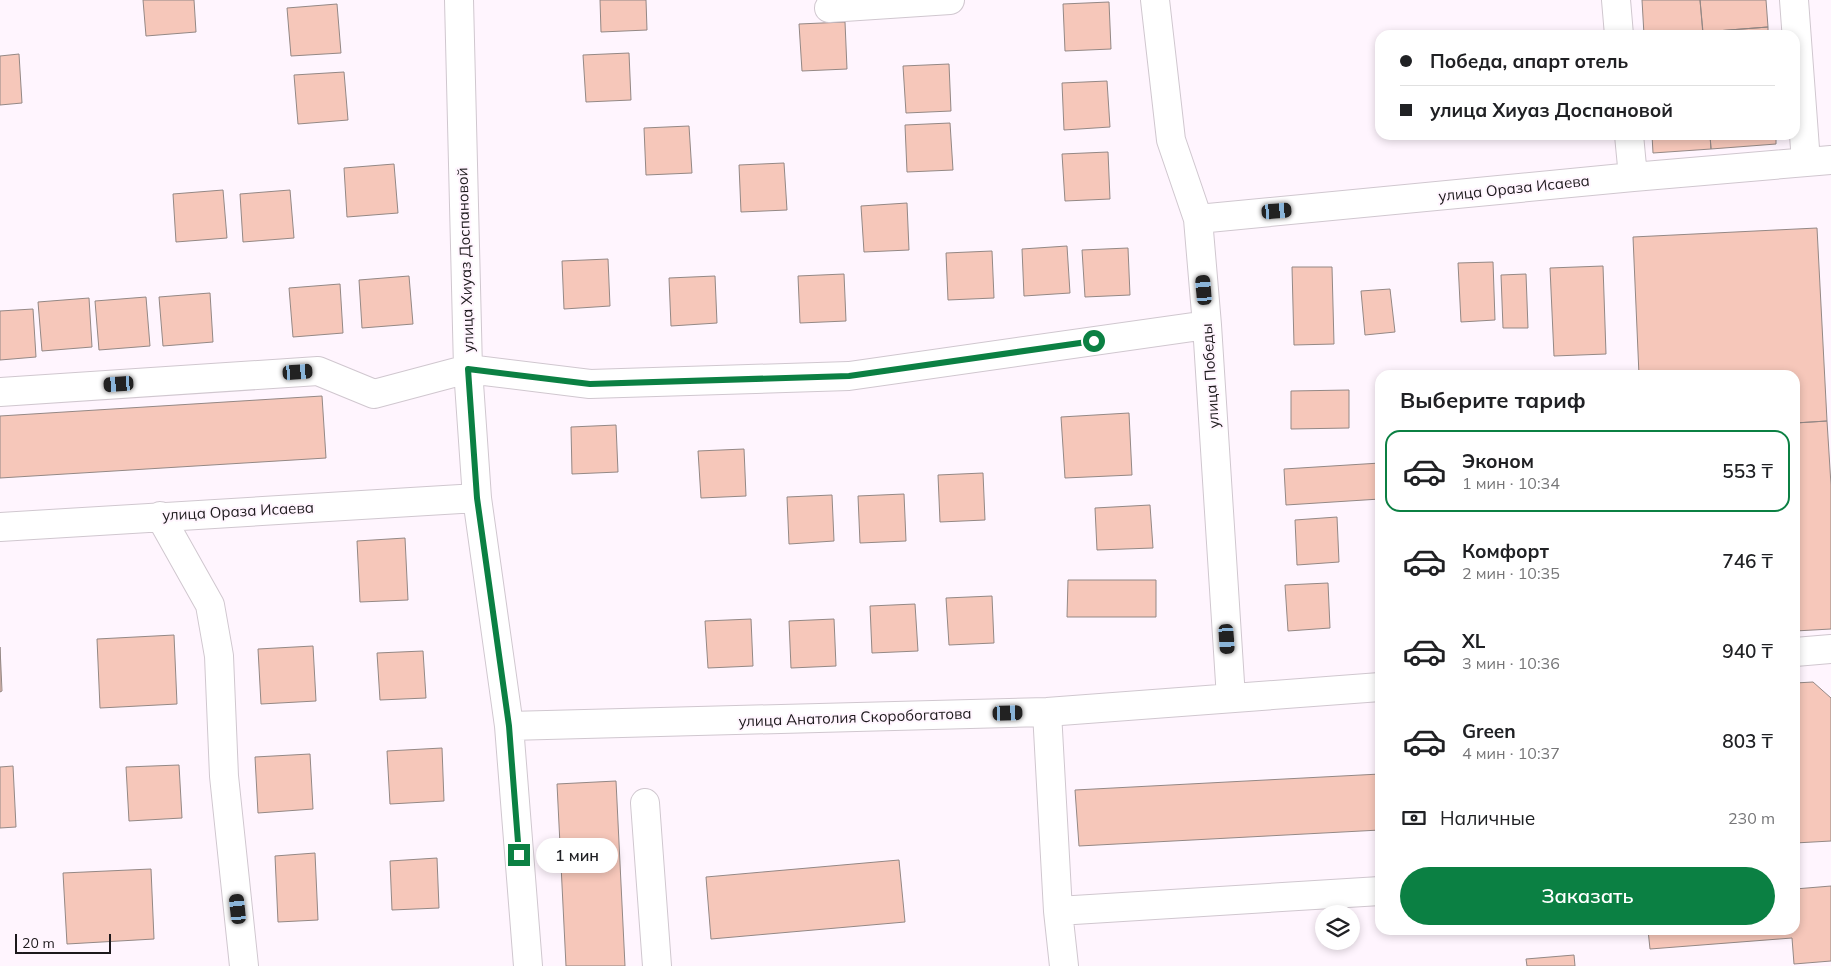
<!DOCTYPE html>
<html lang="ru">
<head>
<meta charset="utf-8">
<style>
	body { margin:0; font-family:Mulish,sans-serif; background:#f2f2f2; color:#202124; height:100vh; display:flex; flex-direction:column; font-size:19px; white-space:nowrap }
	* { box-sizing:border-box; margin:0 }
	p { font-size:16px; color:#757577 }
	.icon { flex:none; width:28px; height:28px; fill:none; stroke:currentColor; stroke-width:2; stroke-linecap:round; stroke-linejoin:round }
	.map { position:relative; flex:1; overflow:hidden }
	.details { position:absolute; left:1375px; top:370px; width:425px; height:565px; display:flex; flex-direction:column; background:#fff; border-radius:15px; box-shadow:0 2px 8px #0003 }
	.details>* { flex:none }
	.top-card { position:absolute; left:1375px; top:30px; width:425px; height:110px; border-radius:15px; box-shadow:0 2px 8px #0003; display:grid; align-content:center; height:110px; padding:0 25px; background:#fff }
	.fabs { position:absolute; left:1315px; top:905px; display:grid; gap:10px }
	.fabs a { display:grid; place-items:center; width:45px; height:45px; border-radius:50%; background:#fff; box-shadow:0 2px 8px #0003; font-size:25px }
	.scale { position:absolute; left:15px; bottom:12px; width:96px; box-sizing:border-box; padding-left:5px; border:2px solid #1d191c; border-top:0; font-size:14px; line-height:18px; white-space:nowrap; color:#1d191c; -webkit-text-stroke:4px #fff5fe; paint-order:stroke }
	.end { position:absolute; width:22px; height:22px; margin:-11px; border:6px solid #0b8043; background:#fff; box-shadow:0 0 0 2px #fff }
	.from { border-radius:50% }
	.bubble { position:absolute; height:35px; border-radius:18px; background:#fff; box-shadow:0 2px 8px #0003; font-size:16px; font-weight:600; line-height:35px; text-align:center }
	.car { position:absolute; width:15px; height:30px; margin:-15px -8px; border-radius:6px; box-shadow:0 0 4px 1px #0007; background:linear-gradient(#222 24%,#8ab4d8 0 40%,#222 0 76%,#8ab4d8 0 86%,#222 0) }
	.top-card b { display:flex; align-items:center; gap:18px; height:48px; font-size:19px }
	.top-card b+b { border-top:1px solid #e0e0e0 }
	.top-card i { width:12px; height:12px; background:#202124 }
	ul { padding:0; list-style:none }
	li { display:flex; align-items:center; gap:15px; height:82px; margin:0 10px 8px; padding:0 15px; border:2px solid transparent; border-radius:15px }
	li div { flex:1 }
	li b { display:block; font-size:19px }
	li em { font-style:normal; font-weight:600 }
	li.selected { border-color:#0b8043 }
	li>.icon { width:45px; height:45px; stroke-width:1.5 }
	h2 { padding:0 25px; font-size:22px; line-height:60px }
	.pay { display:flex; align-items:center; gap:12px; height:55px; padding:0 25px; font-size:19px }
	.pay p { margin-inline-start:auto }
	.primary-button { display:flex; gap:10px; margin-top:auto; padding:10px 25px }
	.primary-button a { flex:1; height:58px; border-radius:30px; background:#0b8043; color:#fff; font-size:20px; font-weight:600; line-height:58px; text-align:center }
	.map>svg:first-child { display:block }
</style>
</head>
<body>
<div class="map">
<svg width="1831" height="966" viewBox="0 0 1831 966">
	<rect width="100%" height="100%" fill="#fff5fe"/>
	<!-- building -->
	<path fill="#f6c7ba" stroke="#948885" d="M 143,0 L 194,0 L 196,32 L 146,36 Z
		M 600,0 L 646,0 L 647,30 L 601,32 Z
		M 1642,0 L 1700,0 L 1703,35 L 1644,35 Z
		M 1700,0 L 1766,0 L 1768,27 L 1703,32 Z
		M 1109,2 L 1111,49 L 1065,51 L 1063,4 Z
		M 337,4 L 341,53 L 291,56 L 287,8 Z
		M 845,22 L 847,69 L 802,71 L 799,24 Z
		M 1768,27 L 1768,35 L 1703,35 L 1703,32 Z
		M 629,53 L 631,100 L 586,102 L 583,55 Z
		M 19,54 L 22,103 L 0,105 L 0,56 Z
		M 949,64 L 951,111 L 906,113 L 903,66 Z
		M 344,72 L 348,120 L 298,124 L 294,75 Z
		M 1107,81 L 1110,127 L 1064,130 L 1062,83 Z
		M 950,123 L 953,170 L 907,172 L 905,125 Z
		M 689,126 L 692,173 L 646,175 L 644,128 Z
		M 1652,135 L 1710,135 L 1711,149 L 1653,153 Z
		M 1710,135 L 1776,135 L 1776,144 L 1711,149 Z
		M 1108,152 L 1110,199 L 1065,201 L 1062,154 Z
		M 784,163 L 787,210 L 741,212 L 739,165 Z
		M 394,164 L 398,213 L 347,217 L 344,168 Z
		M 223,190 L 227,238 L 176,242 L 173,194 Z
		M 290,190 L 294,238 L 243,242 L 240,194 Z
		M 907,203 L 909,250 L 864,252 L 861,206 Z
		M 1817,228 L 1827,421 L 1795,423 L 1795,375 L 1639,375 L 1633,237 Z
		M 1067,246 L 1070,293 L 1024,296 L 1022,249 Z
		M 1128,248 L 1130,295 L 1085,297 L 1082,250 Z
		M 992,251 L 994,298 L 948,300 L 946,253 Z
		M 608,259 L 610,306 L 564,309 L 562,261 Z
		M 1493,262 L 1495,320 L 1461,322 L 1458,263 Z
		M 1603,266 L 1606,354 L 1554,356 L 1550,268 Z
		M 1292,267 L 1332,267 L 1334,344 L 1294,345 Z
		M 844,274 L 846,321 L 800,323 L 798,276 Z
		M 1526,274 L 1528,328 L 1503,328 L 1501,275 Z
		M 409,276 L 413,324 L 362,328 L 359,280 Z
		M 715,276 L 717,323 L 671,326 L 669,278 Z
		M 340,284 L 343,333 L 293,337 L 289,288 Z
		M 1390,289 L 1395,332 L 1365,335 L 1361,291 Z
		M 210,293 L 213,342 L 163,346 L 159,297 Z
		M 146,297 L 150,346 L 99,350 L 95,301 Z
		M 89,298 L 92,347 L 42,351 L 38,302 Z
		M 33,309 L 36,357 L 0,360 L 0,311 Z
		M 1349,390 L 1349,428 L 1291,429 L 1291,391 Z
		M 322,396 L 326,458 L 0,478 L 0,416 Z
		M 1129,413 L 1132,475 L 1065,478 L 1061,417 Z
		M 1827,421 L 1831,485 L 1831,629 L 1795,631 L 1795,423 Z
		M 616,425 L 618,472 L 572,474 L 571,427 Z
		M 744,449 L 746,496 L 701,498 L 698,451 Z
		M 1380,463 L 1380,499 L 1286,505 L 1284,469 Z
		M 983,473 L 985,520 L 940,522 L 938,475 Z
		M 904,494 L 906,541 L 860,543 L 858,496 Z
		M 832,495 L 834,541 L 789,544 L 787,497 Z
		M 1150,505 L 1153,548 L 1097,550 L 1095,508 Z
		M 1337,517 L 1339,562 L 1297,565 L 1295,520 Z
		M 405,538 L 408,600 L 360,602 L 357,541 Z
		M 1068,580 L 1156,580 L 1156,617 L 1067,617 Z
		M 1328,583 L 1330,628 L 1288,631 L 1285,585 Z
		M 992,596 L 994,643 L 949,645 L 946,598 Z
		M 915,604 L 918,651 L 872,653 L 870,606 Z
		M 751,619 L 753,666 L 708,668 L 705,621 Z
		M 834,619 L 836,666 L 791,668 L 789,621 Z
		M 174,635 L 177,704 L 100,708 L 97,639 Z
		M 313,646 L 316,701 L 261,704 L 258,649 Z
		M 0,647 L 2,691 L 0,692 Z
		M 423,651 L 426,698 L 380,700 L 377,653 Z
		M 1813,682 L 1831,698 L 1831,841 L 1795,843 L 1795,683 Z
		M 442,748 L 444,801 L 390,804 L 387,751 Z
		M 310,754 L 313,809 L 258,813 L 255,757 Z
		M 179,765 L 182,818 L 129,821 L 126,767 Z
		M 13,766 L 16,827 L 0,828 L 0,767 Z
		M 1380,774 L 1380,830 L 1079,846 L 1075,790 Z
		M 616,781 L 625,966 L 566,966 L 557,784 Z
		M 315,853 L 318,920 L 278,922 L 275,856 Z
		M 437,858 L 439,908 L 392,910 L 390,861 Z
		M 899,860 L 905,922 L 711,939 L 706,877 Z
		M 151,869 L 154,939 L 67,944 L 63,873 Z
		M 1831,886 L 1831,961 L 1794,964 L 1792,938 L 1650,949 L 1648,930 L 1795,930 L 1795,889 Z
		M 1574,955 L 1575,966 L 1527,966 L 1526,959 Z"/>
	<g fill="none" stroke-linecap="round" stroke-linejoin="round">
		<!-- minor casing -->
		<g stroke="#d0c7cf" stroke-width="30">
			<path id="minor" d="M 459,0 L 468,369 L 477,498 L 509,726 L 528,966
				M 1155,0 L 1171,140 L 1198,219 L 1207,325 L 1231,698
				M 1616,0 L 1619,35
				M 1794,0 L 1806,162
				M 829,8 L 950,0
				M 1629,135 L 1633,177
				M 1198,219 L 1633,177 L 1831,160
				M 0,392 L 318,371 L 374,394 L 468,369 L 590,384 L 849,376 L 1207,325
				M 160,516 L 210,605 L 219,656 L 224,776 L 244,966
				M 0,527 L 477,498
				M 1795,652 L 1831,649
				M 1047,712 L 1058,911 L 1380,891
				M 509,726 L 1047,712 L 1380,687
				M 645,803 L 657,966
				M 1058,911 L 1064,966"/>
		</g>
		<!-- minor -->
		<use href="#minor" stroke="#fff" stroke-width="28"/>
	</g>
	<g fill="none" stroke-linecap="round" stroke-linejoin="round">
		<!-- route -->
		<path stroke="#0b8043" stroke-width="6" d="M 519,855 L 509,726 L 477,498 L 468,369 L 590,384 L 849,376 L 1094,341"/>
	</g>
	<g text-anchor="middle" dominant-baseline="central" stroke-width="4" stroke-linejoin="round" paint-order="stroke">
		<!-- street labels -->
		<g font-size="15" fill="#1d191c" stroke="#fff5fe">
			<text transform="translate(1514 188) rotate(-6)">улица Ораза Исаева</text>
			<text transform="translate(465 260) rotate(-92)">улица Хиуаз Доспановой</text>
			<text transform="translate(1210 376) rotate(-94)">улица Победы</text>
			<text transform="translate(238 511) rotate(-3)">улица Ораза Исаева</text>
			<text transform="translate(855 717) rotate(-2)">улица Анатолия Скоробогатова</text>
		</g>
	</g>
</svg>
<div class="fabs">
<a><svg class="icon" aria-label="layers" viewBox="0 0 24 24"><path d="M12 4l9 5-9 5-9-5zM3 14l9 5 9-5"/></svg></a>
</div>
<div class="scale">20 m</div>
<i class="end from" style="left:1094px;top:341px"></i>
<i class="end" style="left:519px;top:855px"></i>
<div class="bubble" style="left:536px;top:838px;width:82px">1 мин</div>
<i class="car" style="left:1277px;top:211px;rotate:85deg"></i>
<i class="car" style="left:1204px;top:290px;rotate:355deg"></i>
<i class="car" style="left:298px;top:372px;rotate:86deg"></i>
<i class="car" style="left:119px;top:384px;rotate:266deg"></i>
<i class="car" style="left:1227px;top:639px;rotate:176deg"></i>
<i class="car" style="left:1008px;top:713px;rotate:88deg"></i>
<i class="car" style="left:238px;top:909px;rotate:354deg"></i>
<div class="top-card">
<b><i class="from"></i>Победа, апарт отель</b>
<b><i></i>улица Хиуаз Доспановой</b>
</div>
<section class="details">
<h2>Выберите тариф</h2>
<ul>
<li class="selected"><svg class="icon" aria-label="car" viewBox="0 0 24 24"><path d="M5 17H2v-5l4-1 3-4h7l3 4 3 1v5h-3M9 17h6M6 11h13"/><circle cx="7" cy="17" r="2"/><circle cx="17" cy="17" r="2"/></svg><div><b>Эконом</b><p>1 мин · 10:34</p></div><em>553 ₸</em></li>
<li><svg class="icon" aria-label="car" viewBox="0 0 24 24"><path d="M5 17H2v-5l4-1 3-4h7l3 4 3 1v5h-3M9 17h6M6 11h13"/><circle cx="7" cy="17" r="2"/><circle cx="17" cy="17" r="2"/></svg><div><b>Комфорт</b><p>2 мин · 10:35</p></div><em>746 ₸</em></li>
<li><svg class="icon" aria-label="car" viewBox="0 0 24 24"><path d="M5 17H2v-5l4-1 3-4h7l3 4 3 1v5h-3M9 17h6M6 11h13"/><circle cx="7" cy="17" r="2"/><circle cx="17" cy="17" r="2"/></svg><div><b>XL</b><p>3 мин · 10:36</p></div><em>940 ₸</em></li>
<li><svg class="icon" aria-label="car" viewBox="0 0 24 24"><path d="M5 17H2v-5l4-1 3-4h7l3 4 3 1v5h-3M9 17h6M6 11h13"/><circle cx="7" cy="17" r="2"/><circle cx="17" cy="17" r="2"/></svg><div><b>Green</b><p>4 мин · 10:37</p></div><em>803 ₸</em></li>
</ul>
<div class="pay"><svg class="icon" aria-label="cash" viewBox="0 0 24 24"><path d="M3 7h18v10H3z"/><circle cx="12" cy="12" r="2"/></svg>Наличные<p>230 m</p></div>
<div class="primary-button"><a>Заказать</a></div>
</section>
</div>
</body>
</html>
